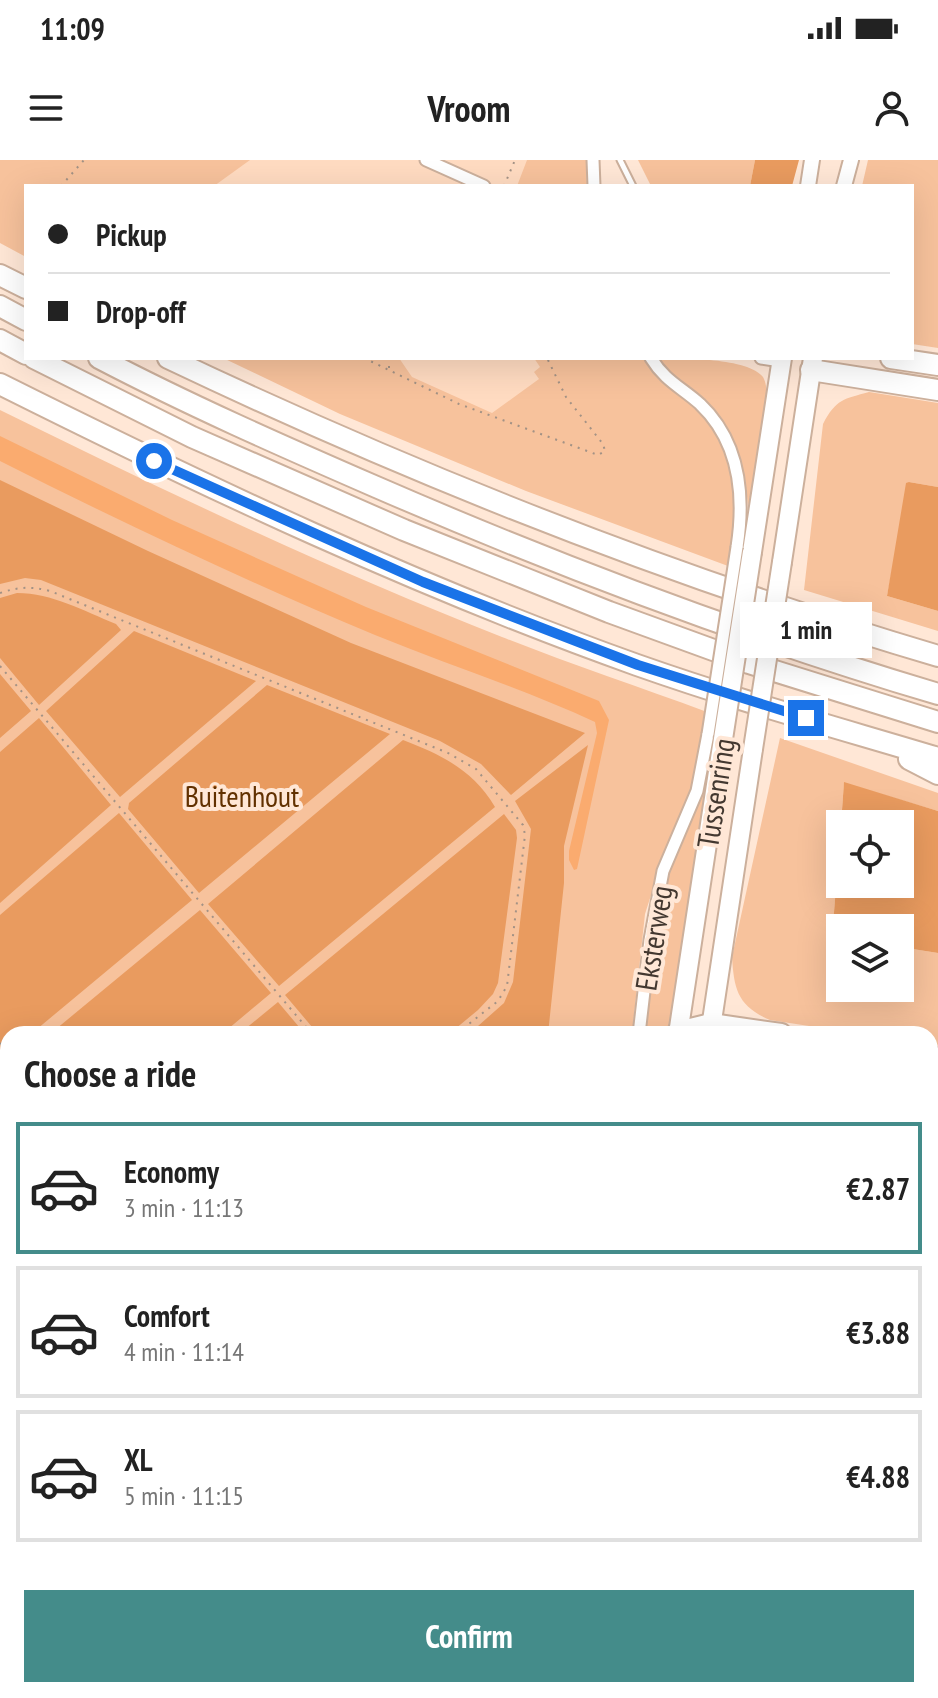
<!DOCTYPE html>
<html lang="en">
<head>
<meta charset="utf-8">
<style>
	body { margin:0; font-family:"PT Sans Narrow",sans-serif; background:#f2f2f2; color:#222; height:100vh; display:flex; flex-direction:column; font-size:30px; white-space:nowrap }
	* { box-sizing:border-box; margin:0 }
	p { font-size:26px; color:#767676 }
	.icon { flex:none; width:44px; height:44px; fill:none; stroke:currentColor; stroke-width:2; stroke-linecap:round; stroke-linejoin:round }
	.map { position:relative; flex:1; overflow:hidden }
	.details { position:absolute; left:0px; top:866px; width:938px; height:672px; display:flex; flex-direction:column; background:#fff; border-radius:24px 24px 0 0; box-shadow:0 8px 32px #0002 }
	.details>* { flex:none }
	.guide { position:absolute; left:24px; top:24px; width:890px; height:176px; border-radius:0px; box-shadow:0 8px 32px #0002; display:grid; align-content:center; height:176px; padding:0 24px; background:#fff }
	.buttons { position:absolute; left:826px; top:650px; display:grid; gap:16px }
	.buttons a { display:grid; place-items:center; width:88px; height:88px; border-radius:0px; background:#fff; box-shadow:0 8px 32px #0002; font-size:40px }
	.end { position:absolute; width:36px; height:36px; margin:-18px; border:10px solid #1a73e8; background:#fff; box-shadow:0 0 0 4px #fff }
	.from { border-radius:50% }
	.bubble { position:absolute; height:56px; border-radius:0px; background:#fff; box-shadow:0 8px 32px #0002; font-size:26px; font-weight:600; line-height:56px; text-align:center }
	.guide b { display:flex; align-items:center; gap:28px; height:76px; font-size:30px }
	.guide b+b { border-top:2px solid #e0e0e0 }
	.guide i { width:20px; height:20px; background:#222 }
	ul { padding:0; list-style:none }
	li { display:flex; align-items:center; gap:24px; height:132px; margin:0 16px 12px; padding:0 8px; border:4px solid #e0e0e0; border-radius:0px }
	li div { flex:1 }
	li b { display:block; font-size:30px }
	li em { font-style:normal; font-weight:600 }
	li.selected { border-color:#448c8a }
	li>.icon { width:72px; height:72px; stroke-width:1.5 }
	h2 { padding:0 24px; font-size:36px; line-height:96px }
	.primary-button { display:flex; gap:16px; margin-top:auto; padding:16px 24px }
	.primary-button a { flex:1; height:92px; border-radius:0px; background:#448c8a; color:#fff; font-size:32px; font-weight:600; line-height:92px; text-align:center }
	.status { display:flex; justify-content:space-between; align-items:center; height:56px; padding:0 40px; background:#fff; direction:ltr }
	.status svg { height:22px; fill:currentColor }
	header { display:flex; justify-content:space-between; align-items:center; height:104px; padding:0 24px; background:#fff; font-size:36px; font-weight:600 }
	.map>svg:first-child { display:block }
</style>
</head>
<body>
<div class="status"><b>11:09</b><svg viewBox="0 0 49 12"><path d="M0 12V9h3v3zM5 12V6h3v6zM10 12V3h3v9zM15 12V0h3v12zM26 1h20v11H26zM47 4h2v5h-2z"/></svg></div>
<header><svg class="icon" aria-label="menu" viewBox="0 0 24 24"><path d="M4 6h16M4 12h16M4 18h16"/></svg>Vroom<svg class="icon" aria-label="person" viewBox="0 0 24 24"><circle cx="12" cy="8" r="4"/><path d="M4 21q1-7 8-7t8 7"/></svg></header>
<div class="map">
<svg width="938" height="1538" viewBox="0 0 938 1538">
	<rect width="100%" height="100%" fill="#ffe7d6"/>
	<!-- built -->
	<path fill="#ffdbc1" d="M 0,0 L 551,0 L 555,26 L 26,26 Z
		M 332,198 L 609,198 L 668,339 Z"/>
	<!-- green -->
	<path fill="#f7c29c" d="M 0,0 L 250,0 L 214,26 L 26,26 L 26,97 L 0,83 Z
		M 527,0 L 586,0 L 587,26 L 517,26 Z
		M 638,0 L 755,0 L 750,26 L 651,26 Z
		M 868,0 L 938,0 L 938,188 L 912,184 L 912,26 L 862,26 Z
		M 223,198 L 399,198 L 412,217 L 492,253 L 539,219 L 534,212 L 540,207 L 534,198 L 647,198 C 661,223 678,231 698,250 C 744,295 737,348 728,406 L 526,331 L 340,254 Z
		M 659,198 C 681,198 749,198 763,217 C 767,224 767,234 767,242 L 748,348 C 746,302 730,263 695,232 C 682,221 668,213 659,198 Z
		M 869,232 L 938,243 L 938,327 L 909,322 L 887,436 L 938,451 L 938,471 L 804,430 L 823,264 C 836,239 844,239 869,232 Z
		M 0,250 C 164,331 331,410 502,477 C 570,504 639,527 707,552 L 691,632 L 660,707 L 645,754 L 632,874 L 8,874 L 8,1039 L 0,1046 Z
		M 780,578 L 938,633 L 938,651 L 844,623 L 833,765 L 834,775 L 840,777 L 840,828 L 900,828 L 900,787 L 938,793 L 938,886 L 930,884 L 930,874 L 861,874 L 770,860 C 738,846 734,830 732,797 Z
		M 706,624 L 709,624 L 670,874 L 643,874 C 650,819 655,763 671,709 C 680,680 697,653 706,624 Z
		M 930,998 L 938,1000 L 938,1538 L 609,1538 L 610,1530 L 930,1530 Z
		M 0,1406 L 6,1412 L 8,1411 L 8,1495 L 0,1502 Z
		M 63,1530 L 249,1530 L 240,1538 L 70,1538 Z
		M 319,1530 L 470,1530 L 469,1538 L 310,1538 Z
		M 482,1530 L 566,1530 L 564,1538 L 481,1538 Z"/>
	<!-- forest -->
	<path fill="#e99b5f" d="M 755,0 L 799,0 L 792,26 L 750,26 Z
		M 0,320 L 148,391 L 351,483 L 585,573 L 511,635 L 481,604 L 440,581 L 41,420 L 25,418 L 0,424 Z
		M 909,322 L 938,327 L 938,451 L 887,436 L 906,323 Z
		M 17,433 C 52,433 84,451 116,464 L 121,470 L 39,545 L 0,498 L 0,438 Z
		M 134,471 L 256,521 L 120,637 L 46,551 Z
		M 0,514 L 31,551 L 0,578 Z
		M 267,525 L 390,574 L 199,733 L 128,649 L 129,643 Z
		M 39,558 L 111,645 L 0,743 L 0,592 Z
		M 403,580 C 442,595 473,610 495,647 L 279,826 L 208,744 Z
		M 588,585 L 564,686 L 564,723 L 548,874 L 469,874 L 504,843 L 513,822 L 531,669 L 515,641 Z
		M 844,622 L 938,651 L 938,793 L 900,787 L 900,768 L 840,768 L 840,777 L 834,775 L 833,765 L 840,675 L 840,724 L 900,724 L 900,664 L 841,664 Z
		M 119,653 L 192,740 L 31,874 L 8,874 L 8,893 L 0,900 L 0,755 Z
		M 504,654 L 516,670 L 517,678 L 498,823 L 493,834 L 478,850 L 449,874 L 318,874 L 285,835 Z
		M 200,750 L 271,833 L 222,874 L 50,874 Z
		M 278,842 L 305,874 L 239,874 Z
		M 930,1028 L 938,1029 L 938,1118 L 930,1117 Z
		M 930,1134 L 938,1135 L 938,1239 L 930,1238 Z
		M 930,1314 L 938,1315 L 938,1421 L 930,1420 Z
		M 930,1443 L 938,1445 L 938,1538 L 883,1538 L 876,1530 L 930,1530 Z
		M 8,1495 L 8,1530 L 63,1530 L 70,1538 L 0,1538 L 0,1502 Z
		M 349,1530 L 429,1530 L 428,1538 L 340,1538 Z
		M 734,1530 L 853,1530 L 859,1538 L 732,1538 Z"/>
	<!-- water -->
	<path fill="#faab6f" d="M 0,276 L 172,360 L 263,401 L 366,447 L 599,541 L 609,560 L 577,709 L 574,710 L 569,700 L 569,691 L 597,573 L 595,562 C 524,529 448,505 375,475 C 248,422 123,363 0,301 Z"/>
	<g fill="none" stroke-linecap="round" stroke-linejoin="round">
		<!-- service casing -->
		<g stroke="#ccb09c" stroke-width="9">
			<path id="service" d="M 620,0 L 633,26"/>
		</g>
		<!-- minor casing -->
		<g stroke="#ccb09c" stroke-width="15">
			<path id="minor" d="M 426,0 L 484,26
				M 593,0 L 594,26
				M 651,198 C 665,221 681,227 700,244 C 740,282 745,335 737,387
				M 761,198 L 781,201
				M 639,874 L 650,780 L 663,711 L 697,631 L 708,574
				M 475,1538 L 476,1530"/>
		</g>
		<!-- tertiary casing -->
		<g stroke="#ccb09c" stroke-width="18">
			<path id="tertiary" d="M 808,26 L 812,0
				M 844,26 L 851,0"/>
		</g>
		<!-- trunk casing -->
		<g stroke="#ccb09c" stroke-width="22">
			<path id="trunk" d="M 752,392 L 782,198
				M 782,402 L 813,198
				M 678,874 L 723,579
				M 710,874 L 753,589
				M 568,1538 L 569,1530
				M 599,1538 L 601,1530"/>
		</g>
		<!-- motorway casing -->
		<g stroke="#ccb09c" stroke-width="24">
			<path id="motorway" d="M 0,115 L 26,128
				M 0,146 L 26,160
				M 0,180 L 26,194
				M 34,198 L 192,277 L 404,370 L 609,452 L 749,503 L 938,562
				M 99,198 C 189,245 282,286 374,326 C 558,406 746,477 938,534
				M 168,198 C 416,316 675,418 938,496
				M 891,198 L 938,205
				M 811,210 L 938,230
				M 0,224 C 208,328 418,427 637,505 C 736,540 838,568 938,598
				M 909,599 L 938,614
				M 678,872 L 711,864 L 781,874
				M 930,897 L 938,898
				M 930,927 L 938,928"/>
		</g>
		<!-- path -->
		<path stroke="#a39285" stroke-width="2" stroke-dasharray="2 6" stroke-linecap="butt" d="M 61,26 L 84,0
			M 504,26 L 515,0
			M 364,198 L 459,244 L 598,295 L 605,291 L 603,284 L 566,237 L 547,198
			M 389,208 L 389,198
			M 0,433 C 18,427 31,426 50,431 L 448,593 L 476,609 L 523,665 L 525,675 L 507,826 L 498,841 L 456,874
			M 0,506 L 312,874
			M 0,883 L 8,892
			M 0,903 L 8,913
			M 0,1051 L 8,1044
			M 930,1124 L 938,1125
			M 930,1276 L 938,1277
			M 868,1530 L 874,1538
			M 434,1538 L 435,1530
			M 701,1538 L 703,1530"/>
		<!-- service -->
		<use href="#service" stroke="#fff" stroke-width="5"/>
		<!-- minor -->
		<use href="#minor" stroke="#fff" stroke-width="11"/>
		<!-- tertiary -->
		<use href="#tertiary" stroke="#fff" stroke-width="14"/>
		<!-- trunk -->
		<use href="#trunk" stroke="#fff" stroke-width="18"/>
		<!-- motorway -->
		<use href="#motorway" stroke="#fff" stroke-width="20"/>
		<!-- minor-bridge casing -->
		<g stroke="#ccb09c" stroke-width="15" stroke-linecap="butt">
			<path id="minor-bridge" d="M 708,574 L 737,387"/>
		</g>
		<!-- trunk-bridge casing -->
		<g stroke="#ccb09c" stroke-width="22" stroke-linecap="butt">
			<path id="trunk-bridge" d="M 723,579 L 752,392
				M 753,589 L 782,402"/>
		</g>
		<!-- minor-bridge -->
		<use href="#minor-bridge" stroke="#fff" stroke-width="11"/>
		<!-- trunk-bridge -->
		<use href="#trunk-bridge" stroke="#fff" stroke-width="18"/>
	</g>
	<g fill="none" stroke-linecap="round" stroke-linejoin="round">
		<!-- route -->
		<path stroke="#1a73e8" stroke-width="10" d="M 154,301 L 423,422 L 638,505 L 806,558"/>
	</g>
	<g text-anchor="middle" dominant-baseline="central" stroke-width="8" stroke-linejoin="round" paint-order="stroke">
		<!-- street labels -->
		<g font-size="30" fill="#433830" stroke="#ffe7d6">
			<text transform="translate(715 633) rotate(-81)">Tussenring</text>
			<text transform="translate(653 778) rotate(-81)">Eksterweg</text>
		</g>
		<!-- park labels -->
		<g font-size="30" fill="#623100" stroke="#ffe7d6">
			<text x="242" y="635">Buitenhout</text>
		</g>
	</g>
</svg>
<div class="buttons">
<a><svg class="icon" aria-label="locate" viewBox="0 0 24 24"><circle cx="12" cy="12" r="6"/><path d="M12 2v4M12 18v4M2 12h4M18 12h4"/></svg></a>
<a><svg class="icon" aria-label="layers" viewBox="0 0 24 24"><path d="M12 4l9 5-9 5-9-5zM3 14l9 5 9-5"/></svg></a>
</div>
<i class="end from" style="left:154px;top:301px"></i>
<i class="end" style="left:806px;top:558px"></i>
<div class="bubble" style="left:740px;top:442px;width:132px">1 min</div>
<div class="guide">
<b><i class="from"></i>Pickup</b>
<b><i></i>Drop-off</b>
</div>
<section class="details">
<h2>Choose a ride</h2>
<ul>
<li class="selected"><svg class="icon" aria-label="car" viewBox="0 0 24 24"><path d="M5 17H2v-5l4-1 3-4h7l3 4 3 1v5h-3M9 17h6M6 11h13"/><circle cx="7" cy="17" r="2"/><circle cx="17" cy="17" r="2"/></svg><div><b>Economy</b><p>3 min · 11:13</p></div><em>€2.87</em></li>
<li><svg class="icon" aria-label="car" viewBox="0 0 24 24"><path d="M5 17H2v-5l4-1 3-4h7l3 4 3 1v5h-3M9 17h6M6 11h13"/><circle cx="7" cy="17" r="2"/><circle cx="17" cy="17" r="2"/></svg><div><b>Comfort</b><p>4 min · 11:14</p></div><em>€3.88</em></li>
<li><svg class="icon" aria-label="car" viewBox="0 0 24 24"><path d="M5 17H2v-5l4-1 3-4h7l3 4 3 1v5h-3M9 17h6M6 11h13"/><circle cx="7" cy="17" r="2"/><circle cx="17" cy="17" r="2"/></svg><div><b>XL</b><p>5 min · 11:15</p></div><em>€4.88</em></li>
</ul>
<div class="primary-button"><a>Confirm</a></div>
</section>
</div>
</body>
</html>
